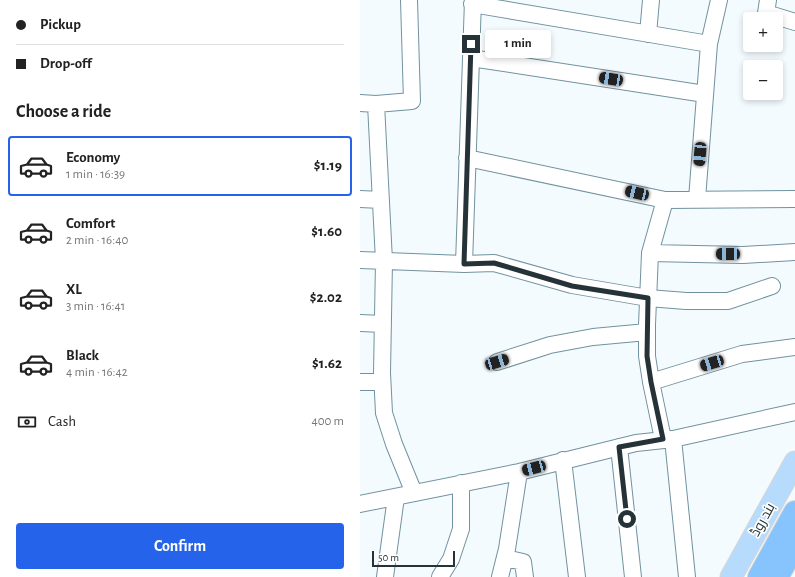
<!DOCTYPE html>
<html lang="en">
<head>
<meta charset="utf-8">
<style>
	body { margin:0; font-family:"Alegreya Sans",Cairo,sans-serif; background:#f2f2f2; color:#222; height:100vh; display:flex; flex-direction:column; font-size:15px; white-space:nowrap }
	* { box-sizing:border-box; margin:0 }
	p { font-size:13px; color:#767676 }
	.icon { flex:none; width:22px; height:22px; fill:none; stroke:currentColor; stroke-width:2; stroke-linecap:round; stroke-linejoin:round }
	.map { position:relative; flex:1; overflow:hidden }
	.side { display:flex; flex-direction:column; background:#fff; width:360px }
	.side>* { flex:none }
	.guide { display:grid; align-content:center; height:88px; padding:0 16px; background:#fff }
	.fabs { position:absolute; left:383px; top:12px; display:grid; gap:8px }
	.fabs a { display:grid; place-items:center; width:40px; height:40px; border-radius:4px; background:#fff; box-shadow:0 2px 6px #0003; font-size:20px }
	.scale { position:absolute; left:12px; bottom:10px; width:83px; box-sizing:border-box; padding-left:4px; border:2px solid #253338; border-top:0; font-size:11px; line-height:14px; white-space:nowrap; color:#253338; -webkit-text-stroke:3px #fff; paint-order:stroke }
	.end { position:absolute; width:18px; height:18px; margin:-9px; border:5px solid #253338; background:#fff; box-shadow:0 0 0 2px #fff }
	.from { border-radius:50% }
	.bubble { position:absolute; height:28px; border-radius:4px; background:#fff; box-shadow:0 2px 6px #0003; font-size:13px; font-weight:600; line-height:28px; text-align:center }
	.car { position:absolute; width:12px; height:24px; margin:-12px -6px; border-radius:5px; box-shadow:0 0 3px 1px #0007; background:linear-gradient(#222 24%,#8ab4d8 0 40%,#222 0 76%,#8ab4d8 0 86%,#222 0) }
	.guide b { display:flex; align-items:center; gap:14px; height:38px; font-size:15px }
	.guide b+b { border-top:1px solid #e0e0e0 }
	.guide i { width:10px; height:10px; background:#222 }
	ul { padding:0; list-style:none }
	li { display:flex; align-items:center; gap:12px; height:60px; margin:0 8px 6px; padding:0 8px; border:2px solid transparent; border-radius:4px }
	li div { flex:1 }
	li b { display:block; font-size:15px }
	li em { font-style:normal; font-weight:600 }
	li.selected { border-color:#2563eb }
	li>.icon { width:36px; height:36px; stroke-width:1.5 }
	h2 { padding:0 16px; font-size:18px; line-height:48px }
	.pay { display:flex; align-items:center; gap:10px; height:44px; padding:0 16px; font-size:15px }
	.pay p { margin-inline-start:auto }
	.primary-button { display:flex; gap:8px; margin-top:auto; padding:8px 16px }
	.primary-button a { flex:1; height:46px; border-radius:4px; background:#2563eb; color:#fff; font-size:16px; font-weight:600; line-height:46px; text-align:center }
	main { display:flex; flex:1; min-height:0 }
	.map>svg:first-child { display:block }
</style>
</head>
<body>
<main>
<section class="side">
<div class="guide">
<b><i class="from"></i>Pickup</b>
<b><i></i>Drop-off</b>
</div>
<h2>Choose a ride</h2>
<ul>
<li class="selected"><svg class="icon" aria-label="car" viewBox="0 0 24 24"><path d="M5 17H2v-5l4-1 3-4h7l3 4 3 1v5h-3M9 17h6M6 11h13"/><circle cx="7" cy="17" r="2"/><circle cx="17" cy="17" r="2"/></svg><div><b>Economy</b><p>1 min · 16:39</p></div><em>$1.19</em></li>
<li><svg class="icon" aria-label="car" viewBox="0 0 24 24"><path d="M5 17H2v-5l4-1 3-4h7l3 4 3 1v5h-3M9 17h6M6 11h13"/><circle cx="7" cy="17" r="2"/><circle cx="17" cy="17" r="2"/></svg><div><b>Comfort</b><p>2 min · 16:40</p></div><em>$1.60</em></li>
<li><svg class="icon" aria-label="car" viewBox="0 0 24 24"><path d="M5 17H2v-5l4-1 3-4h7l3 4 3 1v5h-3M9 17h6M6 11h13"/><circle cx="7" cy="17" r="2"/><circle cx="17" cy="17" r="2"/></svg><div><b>XL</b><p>3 min · 16:41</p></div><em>$2.02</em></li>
<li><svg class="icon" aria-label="car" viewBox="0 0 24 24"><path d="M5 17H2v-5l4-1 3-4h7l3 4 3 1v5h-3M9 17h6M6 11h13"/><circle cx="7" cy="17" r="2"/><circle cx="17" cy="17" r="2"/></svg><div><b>Black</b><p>4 min · 16:42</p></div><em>$1.62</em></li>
</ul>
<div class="pay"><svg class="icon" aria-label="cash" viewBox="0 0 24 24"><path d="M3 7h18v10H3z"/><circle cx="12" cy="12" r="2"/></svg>Cash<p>400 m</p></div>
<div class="primary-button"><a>Confirm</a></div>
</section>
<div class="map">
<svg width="435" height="577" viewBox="0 0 435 577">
	<rect width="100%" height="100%" fill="#f4fbfe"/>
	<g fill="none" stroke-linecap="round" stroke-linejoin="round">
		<!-- minor casing -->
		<g stroke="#71929f" stroke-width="18">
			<path id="minor" d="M 49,0 L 52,101 L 16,104 L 24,261 L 22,373 L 24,413 L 34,444 L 54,493
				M 408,0 L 406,13 L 435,22
				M 112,4 L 349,44 L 359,0
				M 288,34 L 291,0
				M 111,58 L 345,94
				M 0,103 L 16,104
				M 107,158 L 305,200 L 435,199
				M 0,199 L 21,200
				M 337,199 L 349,44
				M 290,253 L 383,255 L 435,252
				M 0,260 L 104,264 L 113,0
				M 104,264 L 134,263 L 212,285 L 288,298 L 326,301 L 368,301 L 412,286
				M 0,323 L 23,324
				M 137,362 L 190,345 L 233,337 L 287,332
				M 0,382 L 22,382
				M 291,382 L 382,354 L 435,347
				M 303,439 L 291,382 L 287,356 L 287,325 L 290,253 L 305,200
				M 313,439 L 327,577
				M 259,447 L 273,577
				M 203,460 L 217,577
				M 0,504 L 159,472 L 276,443 L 313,439 L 435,412
				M 145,558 L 163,562 L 165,577
				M 25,577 L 36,497
				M 80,577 L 91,559 L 101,529 L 101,483
				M 140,577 L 147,549 L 159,472"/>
		</g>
		<!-- major casing -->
		<g stroke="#d3d6d7" stroke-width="23">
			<path id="major" d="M 371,577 L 435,462"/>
		</g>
		<!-- highway casing -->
		<g stroke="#d3d6d7" stroke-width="24">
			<path id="highway" d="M 399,577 L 435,512
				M 417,577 L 435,546"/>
		</g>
		<!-- minor -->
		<use href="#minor" stroke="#fff" stroke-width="16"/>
		<!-- major -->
		<use href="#major" stroke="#b7dbfd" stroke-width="21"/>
		<!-- highway -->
		<use href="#highway" stroke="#87c3fc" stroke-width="22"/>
	</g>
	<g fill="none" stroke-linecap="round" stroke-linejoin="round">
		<!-- route -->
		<path stroke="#253338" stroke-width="5" d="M 111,44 L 104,264 L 134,263 L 212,286 L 288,298 L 287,356 L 291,382 L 303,439 L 259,447 L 267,519"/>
	</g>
	<g text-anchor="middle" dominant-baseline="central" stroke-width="3.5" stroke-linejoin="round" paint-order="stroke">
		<!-- street labels -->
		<g font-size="14" fill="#253338" stroke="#fff">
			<text transform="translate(403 520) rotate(-61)">بند روڈ</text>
		</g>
	</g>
</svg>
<div class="fabs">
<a>+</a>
<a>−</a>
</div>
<div class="scale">50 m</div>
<i class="end from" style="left:267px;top:519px"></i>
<i class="end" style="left:111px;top:44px"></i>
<div class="bubble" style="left:125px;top:30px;width:66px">1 min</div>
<i class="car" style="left:251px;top:79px;rotate:279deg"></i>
<i class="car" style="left:340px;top:154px;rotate:185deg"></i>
<i class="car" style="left:277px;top:193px;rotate:283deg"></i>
<i class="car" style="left:368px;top:254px;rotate:271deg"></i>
<i class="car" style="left:137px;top:362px;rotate:73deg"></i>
<i class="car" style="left:352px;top:363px;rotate:253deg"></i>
<i class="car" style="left:174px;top:468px;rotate:255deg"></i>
</div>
</main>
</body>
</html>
